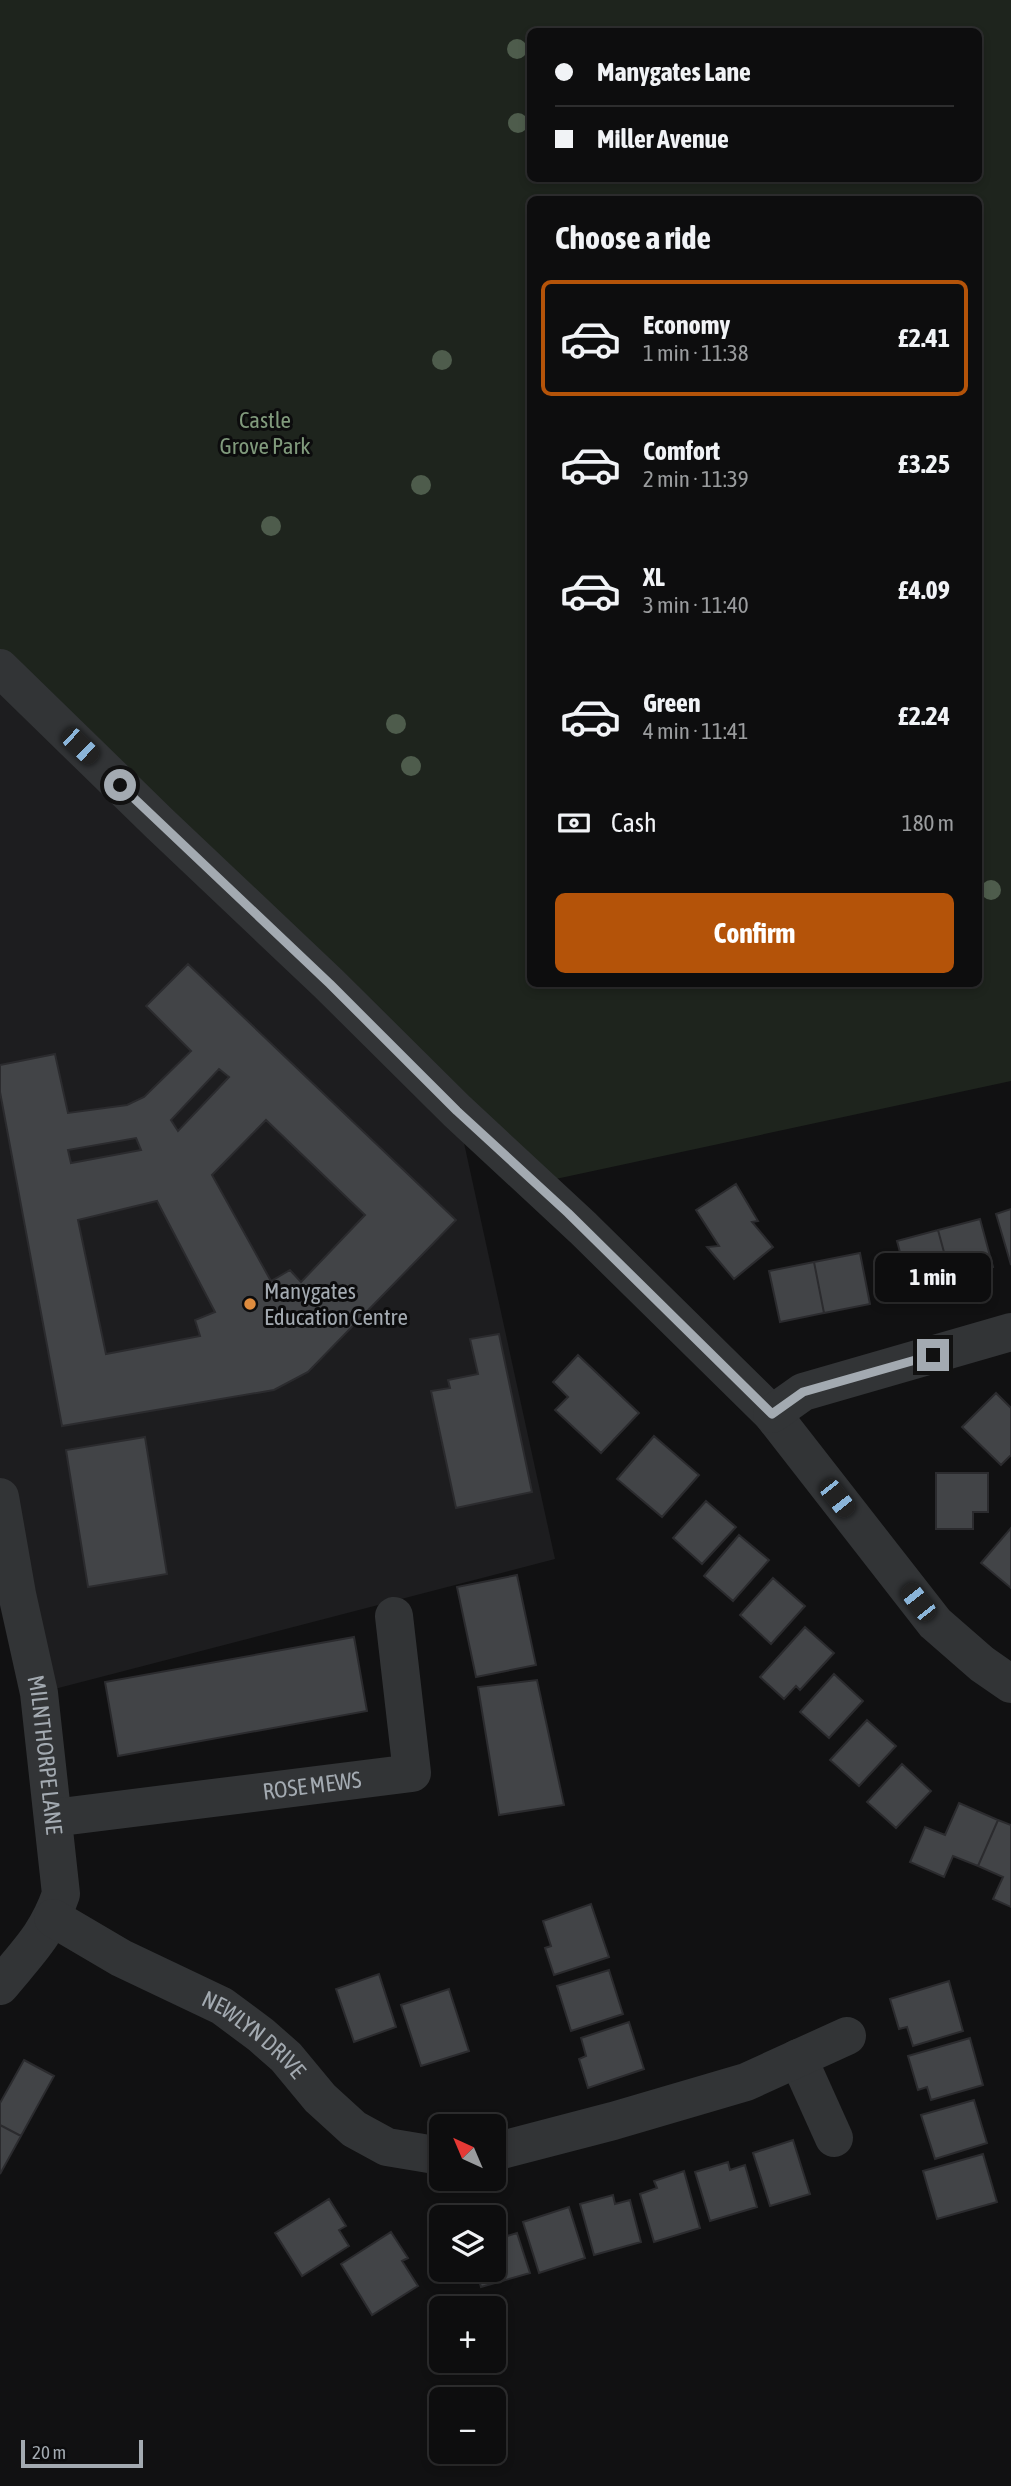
<!DOCTYPE html>
<html lang="en">
<head>
<meta charset="utf-8">
<style>
	body { margin:0; font-family:"Asap Condensed",sans-serif; background:#1b1b1c; color:#f1f3f6; height:100vh; display:flex; flex-direction:column; font-size:26px; white-space:nowrap }
	* { box-sizing:border-box; margin:0 }
	p { font-size:23px; color:#9a9c9e }
	.icon { flex:none; width:38px; height:38px; fill:none; stroke:currentColor; stroke-width:2; stroke-linecap:round; stroke-linejoin:round }
	.map { position:relative; flex:1; overflow:hidden }
	.drawer { position:absolute; left:527px; top:196px; width:455px; height:791px; display:flex; flex-direction:column; background:#0d0d0e; border-radius:10px; box-shadow:0 4px 10px #0003,0 0 0 2px #2d2d2e }
	.drawer>* { flex:none }
	.banner { position:absolute; left:527px; top:28px; width:455px; height:154px; border-radius:10px; box-shadow:0 4px 10px #0003,0 0 0 2px #2d2d2e; display:grid; align-content:center; height:154px; padding:0 28px; background:#0d0d0e }
	.needle { width:46px; rotate:316deg }
	.tools { position:absolute; left:429px; top:2114px; display:grid; gap:14px }
	.tools a { display:grid; place-items:center; width:77px; height:77px; border-radius:10px; background:#0d0d0e; box-shadow:0 4px 10px #0003,0 0 0 2px #2d2d2e; font-size:35px }
	.scale { position:absolute; left:21px; bottom:18px; width:122px; box-sizing:border-box; padding-left:7px; border:4px solid #a3aab1; border-top:0; font-size:19px; line-height:24px; white-space:nowrap; color:#a3aab1; -webkit-text-stroke:5px #0c0c0d; paint-order:stroke }
	.end { position:absolute; width:32px; height:32px; margin:-16px; border:9px solid #a3aab1; background:#111; box-shadow:0 0 0 4px #111 }
	.from { border-radius:50% }
	.bubble { position:absolute; height:49px; border-radius:10px; background:#0d0d0e; box-shadow:0 4px 10px #0003,0 0 0 2px #2d2d2e; font-size:23px; font-weight:700; line-height:49px; text-align:center }
	.car { position:absolute; width:21px; height:42px; margin:-21px -10px; border-radius:9px; box-shadow:0 0 5px 2px #0007; background:linear-gradient(#222 24%,#8ab4d8 0 40%,#222 0 76%,#8ab4d8 0 86%,#222 0) }
	.banner b { display:flex; align-items:center; gap:24px; height:66px; font-size:26px }
	.banner b+b { border-top:2px solid #2d2d2e }
	.banner i { width:18px; height:18px; background:#f1f3f6 }
	ul { padding:0; list-style:none }
	li { display:flex; align-items:center; gap:21px; height:116px; margin:0 14px 10px; padding:0 14px; border:4px solid transparent; border-radius:10px }
	li div { flex:1 }
	li b { display:block; font-size:26px }
	li em { font-style:normal; font-weight:700 }
	li.selected { border-color:#b45309 }
	li>.icon { width:63px; height:63px; stroke-width:1.5 }
	h2 { padding:0 28px; font-size:32px; line-height:84px }
	.pay { display:flex; align-items:center; gap:18px; height:77px; padding:0 28px; font-size:26px }
	.pay p { margin-inline-start:auto }
	.button { display:flex; gap:14px; margin-top:auto; padding:14px 28px }
	.button a { flex:1; height:80px; border-radius:10px; background:#b45309; color:#fff; font-size:28px; font-weight:700; line-height:80px; text-align:center }
	.map>svg:first-child { display:block }
</style>
</head>
<body>
<div class="map">
<svg width="1011" height="2486" viewBox="0 0 1011 2486">
	<rect width="100%" height="100%" fill="#111112"/>
	<!-- built -->
	<path fill="#1d1d1f" d="M 0,668 L 457,1111 L 555,1559 L 39,1693 L 0,1497 Z"/>
	<!-- green -->
	<path fill="#1e241d" fill-rule="evenodd" d="M 0,0 L 1011,0 L 1011,1081 L 537,1183 L 0,668 ZM 530,32 L 978,32 L 978,178 L 530,178 ZM 530,200 L 978,200 L 978,984 L 530,984 Z"/>
	<!-- building -->
	<path fill="#424447" stroke="#2b2b2e" stroke-width="2" fill-rule="evenodd" d="M 188,964 L 456,1220 L 308,1372 L 274,1390 L 62,1426 L 0,1092 L 0,1065 L 55,1054 L 68,1113 L 127,1105 L 144,1097 L 191,1051 L 146,1006 ZM 219,1069 L 229,1077 L 178,1131 L 171,1120 ZM 266,1120 L 365,1215 L 301,1282 L 290,1270 L 271,1281 L 212,1175 ZM 136,1138 L 141,1150 L 71,1163 L 68,1150 ZM 157,1201 L 215,1312 L 195,1320 L 200,1336 L 106,1354 L 78,1220 Z
		M 736,1184 L 758,1221 L 752,1222 L 773,1247 L 734,1279 L 707,1247 L 719,1246 L 696,1210 Z
		M 1011,1209 L 1011,1265 L 996,1214 Z
		M 980,1219 L 993,1267 L 951,1278 L 938,1230 Z
		M 938,1230 L 951,1278 L 910,1290 L 897,1241 Z
		M 860,1253 L 870,1304 L 824,1313 L 814,1262 Z
		M 814,1262 L 824,1313 L 780,1322 L 769,1271 Z
		M 499,1334 L 532,1492 L 456,1508 L 431,1391 L 450,1388 L 448,1380 L 478,1374 L 470,1339 Z
		M 578,1355 L 639,1413 L 601,1453 L 555,1410 L 568,1397 L 553,1382 Z
		M 996,1393 L 1011,1408 L 1011,1455 L 1001,1465 L 962,1427 Z
		M 654,1436 L 699,1475 L 662,1517 L 617,1479 Z
		M 145,1437 L 167,1574 L 88,1587 L 66,1450 Z
		M 936,1473 L 988,1473 L 988,1512 L 973,1512 L 973,1529 L 936,1529 Z
		M 706,1501 L 736,1527 L 702,1564 L 673,1538 Z
		M 1011,1528 L 1011,1588 L 981,1563 Z
		M 739,1535 L 769,1560 L 733,1601 L 704,1576 Z
		M 517,1575 L 536,1665 L 476,1677 L 457,1587 Z
		M 773,1578 L 805,1606 L 771,1644 L 740,1615 Z
		M 805,1627 L 834,1653 L 800,1690 L 796,1686 L 784,1699 L 760,1677 Z
		M 354,1637 L 367,1711 L 118,1756 L 105,1682 Z
		M 834,1674 L 863,1701 L 829,1738 L 800,1712 Z
		M 537,1680 L 564,1805 L 499,1815 L 478,1687 Z
		M 867,1720 L 896,1746 L 859,1786 L 830,1760 Z
		M 902,1764 L 931,1791 L 896,1828 L 867,1802 Z
		M 959,1803 L 998,1820 L 978,1866 L 953,1856 L 944,1877 L 910,1862 L 925,1827 L 945,1835 Z
		M 998,1820 L 1011,1825 L 1011,1907 L 993,1899 L 1003,1877 L 978,1866 Z
		M 591,1904 L 609,1957 L 554,1975 L 545,1948 L 551,1946 L 543,1921 Z
		M 609,1970 L 623,2014 L 571,2031 L 557,1986 Z
		M 379,1974 L 396,2027 L 354,2042 L 336,1989 Z
		M 949,1981 L 963,2031 L 913,2046 L 907,2027 L 899,2029 L 890,1999 Z
		M 449,1989 L 469,2051 L 421,2066 L 401,2005 Z
		M 629,2022 L 644,2069 L 588,2088 L 579,2059 L 586,2056 L 581,2038 Z
		M 970,2038 L 983,2085 L 931,2100 L 927,2087 L 918,2090 L 908,2056 Z
		M 24,2060 L 54,2076 L 21,2136 L 0,2125 L 0,2103 Z
		M 974,2100 L 987,2143 L 935,2159 L 921,2115 Z
		M 0,2125 L 21,2136 L 0,2174 Z
		M 793,2140 L 810,2194 L 770,2206 L 753,2153 Z
		M 983,2154 L 997,2202 L 937,2219 L 923,2171 Z
		M 728,2162 L 730,2170 L 745,2165 L 757,2207 L 710,2221 L 695,2172 Z
		M 684,2171 L 700,2228 L 654,2242 L 640,2194 L 657,2188 L 654,2181 Z
		M 613,2195 L 615,2204 L 630,2200 L 641,2242 L 594,2255 L 580,2204 Z
		M 329,2199 L 346,2226 L 339,2230 L 349,2246 L 302,2276 L 275,2233 Z
		M 569,2207 L 585,2258 L 539,2273 L 523,2222 Z
		M 391,2232 L 408,2258 L 402,2261 L 418,2286 L 372,2315 L 341,2264 Z
		M 517,2233 L 530,2273 L 481,2287 L 476,2270 L 494,2270 L 494,2240 Z"/>
	<g fill="none" stroke-linecap="round" stroke-linejoin="round">
		<!-- minor -->
		<g stroke="#323436" stroke-width="38">
			<path d="M 0,668 L 160,824 L 329,984 L 457,1111 L 583,1228 L 772,1414 L 935,1623 L 982,1664 L 1011,1684"/>
			<path d="M 772,1414 L 803,1392 L 1011,1332"/>
			<path id="s1" d="M 0,1497 L 17,1594 L 39,1693 L 61,1894 C 47,1935 27,1953 0,1986"/>
			<path id="s2" d="M 53,1818 L 412,1773 L 394,1616"/>
			<path id="s3" d="M 53,1918 L 121,1958 L 222,2006 L 261,2035 L 286,2057 L 320,2098 L 354,2129 L 387,2147 L 441,2156"/>
			<path d="M 798,2058 L 834,2138"/>
			<path d="M 494,2152 L 613,2121 L 746,2082 L 847,2036"/>
		</g>
	</g>
	<!-- trees -->
	<g fill="#4e5c4c">
		<circle cx="517" cy="49" r="10"/>
		<circle cx="518" cy="123" r="10"/>
		<circle cx="442" cy="360" r="10"/>
		<circle cx="421" cy="485" r="10"/>
		<circle cx="271" cy="526" r="10"/>
		<circle cx="396" cy="724" r="10"/>
		<circle cx="411" cy="766" r="10"/>
		<circle cx="991" cy="890" r="10"/>
	</g>
	<g fill="none" stroke-linecap="round" stroke-linejoin="round">
		<!-- route -->
		<path stroke="#a3aab1" stroke-width="9" d="M 120,785 L 330,984 L 457,1111 L 568,1213 L 772,1414 L 803,1392 L 933,1355"/>
	</g>
	<!-- markers -->
	<circle fill="#dd8b3e" stroke="#0c0c0d" stroke-width="2.5" cx="250" cy="1304" r="7"/>
	<g text-anchor="middle" dominant-baseline="central" stroke-width="6" stroke-linejoin="round" paint-order="stroke">
		<!-- park labels -->
		<g font-size="23" fill="#809a7c" stroke="#0c0c0d">
			<text x="265" y="420">Castle<tspan x="265" dy="26">Grove Park</tspan></text>
		</g>
		<!-- poi labels -->
		<g font-size="23" fill="#a3aab1" stroke="#0c0c0d" text-anchor="start">
			<text x="264" y="1291">Manygates<tspan x="264" dy="26">Education Centre</tspan></text>
		</g>
		<!-- street labels -->
		<g font-size="23" fill="#a3aab1" stroke="#0c0c0d">
			<text stroke="none"><textPath href="#s1" startOffset="262">MILNTHORPE LANE</textPath></text>
			<text stroke="none"><textPath href="#s2" startOffset="261">ROSE MEWS</textPath></text>
			<text stroke="none"><textPath href="#s3" startOffset="233">NEWLYN DRIVE</textPath></text>
		</g>
	</g>
</svg>
<div class="tools">
<a><svg class="needle" viewBox="-14 -14 28 28"><path d="M0-13l5 13h-10z" fill="#e53935"/><path d="M0 13l5-13h-10z" fill="#9a9c9e"/></svg></a>
<a><svg class="icon" aria-label="layers" viewBox="0 0 24 24"><path d="M12 4l9 5-9 5-9-5zM3 14l9 5 9-5"/></svg></a>
<a>+</a>
<a>−</a>
</div>
<div class="scale">20 m</div>
<i class="end from" style="left:120px;top:785px"></i>
<i class="end" style="left:933px;top:1355px"></i>
<div class="bubble" style="left:875px;top:1253px;width:116px">1 min</div>
<i class="car" style="left:80px;top:746px;rotate:134deg"></i>
<i class="car" style="left:837px;top:1498px;rotate:142deg"></i>
<i class="car" style="left:918px;top:1602px;rotate:322deg"></i>
<div class="banner">
<b><i class="from"></i>Manygates Lane</b>
<b><i></i>Miller Avenue</b>
</div>
<section class="drawer">
<h2>Choose a ride</h2>
<ul>
<li class="selected"><svg class="icon" aria-label="car" viewBox="0 0 24 24"><path d="M5 17H2v-5l4-1 3-4h7l3 4 3 1v5h-3M9 17h6M6 11h13"/><circle cx="7" cy="17" r="2"/><circle cx="17" cy="17" r="2"/></svg><div><b>Economy</b><p>1 min · 11:38</p></div><em>£2.41</em></li>
<li><svg class="icon" aria-label="car" viewBox="0 0 24 24"><path d="M5 17H2v-5l4-1 3-4h7l3 4 3 1v5h-3M9 17h6M6 11h13"/><circle cx="7" cy="17" r="2"/><circle cx="17" cy="17" r="2"/></svg><div><b>Comfort</b><p>2 min · 11:39</p></div><em>£3.25</em></li>
<li><svg class="icon" aria-label="car" viewBox="0 0 24 24"><path d="M5 17H2v-5l4-1 3-4h7l3 4 3 1v5h-3M9 17h6M6 11h13"/><circle cx="7" cy="17" r="2"/><circle cx="17" cy="17" r="2"/></svg><div><b>XL</b><p>3 min · 11:40</p></div><em>£4.09</em></li>
<li><svg class="icon" aria-label="car" viewBox="0 0 24 24"><path d="M5 17H2v-5l4-1 3-4h7l3 4 3 1v5h-3M9 17h6M6 11h13"/><circle cx="7" cy="17" r="2"/><circle cx="17" cy="17" r="2"/></svg><div><b>Green</b><p>4 min · 11:41</p></div><em>£2.24</em></li>
</ul>
<div class="pay"><svg class="icon" aria-label="cash" viewBox="0 0 24 24"><path d="M3 7h18v10H3z"/><circle cx="12" cy="12" r="2"/></svg>Cash<p>180 m</p></div>
<div class="button"><a>Confirm</a></div>
</section>
</div>
</body>
</html>
